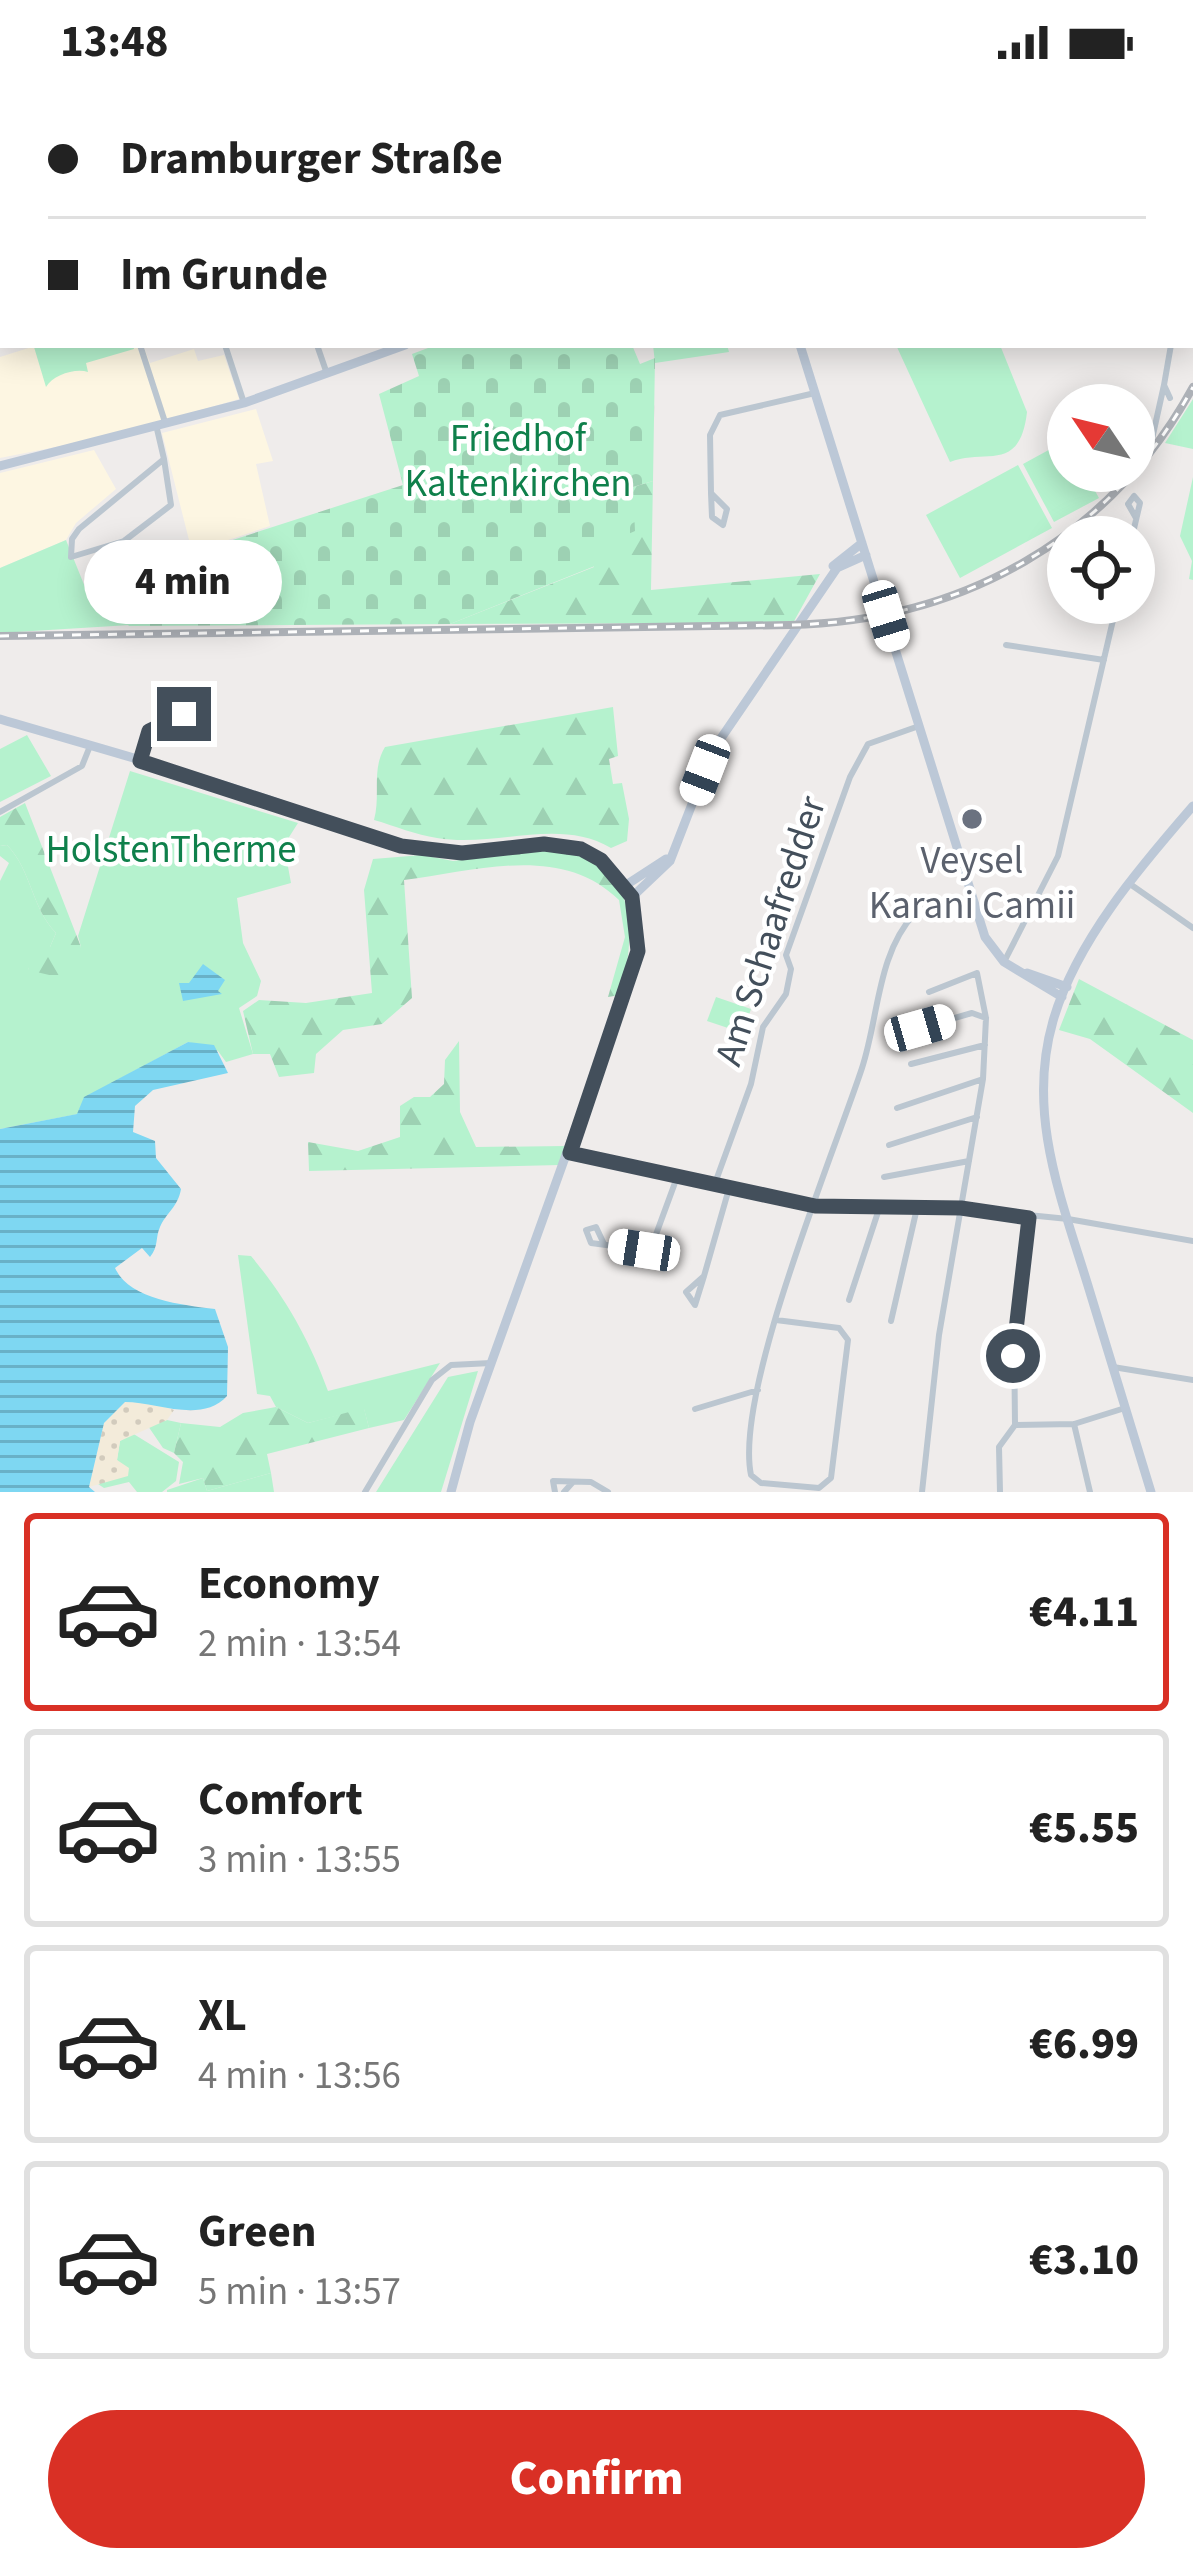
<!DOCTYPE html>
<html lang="en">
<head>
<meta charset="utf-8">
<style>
	body { margin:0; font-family:"Source Sans 3",sans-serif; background:#f6f6f6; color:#222; height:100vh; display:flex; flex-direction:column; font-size:45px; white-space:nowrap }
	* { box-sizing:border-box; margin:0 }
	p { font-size:39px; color:#767676 }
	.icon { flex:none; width:66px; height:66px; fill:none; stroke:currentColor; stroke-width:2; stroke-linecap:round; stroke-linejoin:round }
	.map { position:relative; height:1408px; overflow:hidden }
	.drawer { display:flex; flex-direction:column; background:#fff; flex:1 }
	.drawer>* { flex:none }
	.guide { position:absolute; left:0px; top:0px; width:1194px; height:264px; box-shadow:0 6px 30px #0003; display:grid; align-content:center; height:264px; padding:0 48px; background:#fff }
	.needle { width:78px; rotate:305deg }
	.controls { position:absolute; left:1047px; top:300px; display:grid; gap:24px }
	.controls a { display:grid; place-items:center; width:108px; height:108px; border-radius:50%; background:#fff; box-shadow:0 6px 30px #0003; font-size:60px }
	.end { position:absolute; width:54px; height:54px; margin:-27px; border:15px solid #434f5b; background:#fff; box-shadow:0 0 0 6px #fff }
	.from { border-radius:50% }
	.bubble { position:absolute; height:84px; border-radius:42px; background:#fff; box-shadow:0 6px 30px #0003; font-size:39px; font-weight:800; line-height:84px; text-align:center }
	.car { position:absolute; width:36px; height:72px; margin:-36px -18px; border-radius:15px; box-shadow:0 0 9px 3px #0007; background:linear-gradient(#fff 24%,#345 0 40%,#fff 0 76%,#345 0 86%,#fff 0) }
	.guide b { display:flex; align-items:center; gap:42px; height:114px; font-size:45px }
	.guide b+b { border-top:3px solid #e0e0e0 }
	.guide i { width:30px; height:30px; background:#222 }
	ul { padding:21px 0 0; list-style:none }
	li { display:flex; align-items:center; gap:36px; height:198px; margin:0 24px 18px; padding:0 24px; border:6px solid #e0e0e0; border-radius:12px }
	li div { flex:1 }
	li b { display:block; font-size:45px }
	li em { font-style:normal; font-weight:800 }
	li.active { border-color:#d93025 }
	li>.icon { width:108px; height:108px; stroke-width:1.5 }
	.action { display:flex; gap:24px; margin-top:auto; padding:24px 48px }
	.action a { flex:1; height:138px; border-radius:72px; background:#d93025; color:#fff; font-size:48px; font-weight:800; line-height:138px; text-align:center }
	.status { display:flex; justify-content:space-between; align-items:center; height:84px; padding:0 60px; background:#fff; direction:ltr }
	.status svg { height:33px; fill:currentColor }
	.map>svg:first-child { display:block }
</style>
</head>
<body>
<div class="status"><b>13:48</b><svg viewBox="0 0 49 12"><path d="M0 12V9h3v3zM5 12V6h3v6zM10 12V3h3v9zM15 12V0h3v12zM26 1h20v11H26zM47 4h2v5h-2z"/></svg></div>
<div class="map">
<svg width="1193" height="1408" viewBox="0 0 1193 1408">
	<defs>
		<pattern id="forest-firs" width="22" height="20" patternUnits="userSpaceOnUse" patternTransform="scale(3)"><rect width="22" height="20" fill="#b5f2ce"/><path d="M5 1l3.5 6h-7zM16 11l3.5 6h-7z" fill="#9dd1b3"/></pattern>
		<pattern id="sand-dots" width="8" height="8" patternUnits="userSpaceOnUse" patternTransform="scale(3)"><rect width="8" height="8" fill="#f3ebda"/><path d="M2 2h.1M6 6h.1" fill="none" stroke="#d2cbbd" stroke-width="1.8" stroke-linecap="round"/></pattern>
		<pattern id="cemetery-stones" width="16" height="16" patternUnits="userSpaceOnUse" patternTransform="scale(3)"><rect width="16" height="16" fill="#b5f2ce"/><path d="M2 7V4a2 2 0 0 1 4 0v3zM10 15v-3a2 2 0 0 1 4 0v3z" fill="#9dd1b3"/></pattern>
		<pattern id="water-rules" width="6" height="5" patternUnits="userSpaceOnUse" patternTransform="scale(3)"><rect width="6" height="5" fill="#7ed7f2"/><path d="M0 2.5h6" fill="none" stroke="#69b1c7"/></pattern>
	</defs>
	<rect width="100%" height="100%" fill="#efeceb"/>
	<!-- commercial -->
	<path fill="#fdf6e2" d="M 38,261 L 143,261 L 150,279 L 194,265 L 198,277 L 224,271 L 239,315 L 106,353 L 0,374 L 0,273 Z
		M 256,325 L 273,377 L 256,380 L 270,442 L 192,468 L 162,349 Z
		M 94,366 L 116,405 L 76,439 L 66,456 L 0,484 L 0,389 Z"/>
	<!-- green -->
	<path fill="#b5f2ce" d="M 133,261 L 134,265 L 86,279 L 88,288 C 75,284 53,291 46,303 L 34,263 Z
		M 896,261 L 1000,261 L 1027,328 C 1020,390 985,364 950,378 Z
		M 1193,315 L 1193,365 L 1165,359 Z
		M 1067,356 L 1068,387 L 1084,387 L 1099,414 L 1054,438 L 1023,380 Z
		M 1018,381 L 1052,444 L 960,494 L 926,431 Z
		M 1193,393 L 1193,496 L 1189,495 L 1192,477 L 1180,452 Z
		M 66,456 L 85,503 L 186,471 L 130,541 L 0,549 L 0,484 Z
		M 27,651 L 51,692 L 0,718 L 0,665 Z
		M 130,687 L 298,739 L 284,761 L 291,799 L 237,814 L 243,859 L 261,897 L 257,912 L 239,924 L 253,970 L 226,978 L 218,967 L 188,958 L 97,1007 L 78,1030 L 0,1045 L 0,797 L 9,779 L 0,772 L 0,762 L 7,761 C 32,787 31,823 56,849 L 50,863 L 36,865 L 28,886 L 81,863 L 78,852 Z
		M 716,913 L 751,925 L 743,949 L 707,937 Z
		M 238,1171 L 251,1172 C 286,1214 309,1255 328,1307 L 440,1279 L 404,1336 L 369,1344 L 364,1325 L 308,1339 L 276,1323 L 270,1312 L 257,1310 Z
		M 478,1287 L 441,1408 L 376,1408 L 448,1293 Z
		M 167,1336 L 181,1339 L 174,1369 L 163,1364 L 148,1342 Z
		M 132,1349 L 179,1378 L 176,1397 L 162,1408 L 137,1408 L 129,1398 L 104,1404 L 98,1400 L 128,1391 L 117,1376 L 120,1357 Z
		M 271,1389 L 274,1408 L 167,1408 L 167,1406 L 203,1394 L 207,1407 Z"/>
	<!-- forest -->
	<path fill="url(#forest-firs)" d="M 653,261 L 727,261 L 729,268 L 655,279 Z
		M 653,397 L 651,506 L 820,490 L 793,539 L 450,540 L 594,483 L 591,466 L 633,403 Z
		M 613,623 L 618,672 L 609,675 L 613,700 L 622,699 L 629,735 L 627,757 L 611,764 C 558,733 496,764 437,754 C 416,751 395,742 374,736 C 381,710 371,686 385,663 Z
		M 25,719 L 81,863 L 62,894 L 28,886 L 33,863 L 50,863 L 56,849 C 31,823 32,787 7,761 L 0,762 L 0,733 Z
		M 544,765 C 636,770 639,841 620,911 L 608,913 L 625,853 L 619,816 C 561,759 477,787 404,796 L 412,914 L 382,940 L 343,946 L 316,970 L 314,989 L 279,993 L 270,970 L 253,970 L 243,927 L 259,916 L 306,919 L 372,909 L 364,806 L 373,775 L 422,771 L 453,777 Z
		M 1079,895 L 1193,956 L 1193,1029 L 1090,955 L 1059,946 Z
		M 459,957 L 460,1028 L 476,1063 L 565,1062 L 560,1081 L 309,1087 L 308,1058 L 358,1067 L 400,1053 L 400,1022 L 414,1013 L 430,1013 L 444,1000 L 445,976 Z
		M 276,1323 L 308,1339 L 364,1324 L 369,1344 L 267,1370 L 271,1389 L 207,1407 L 203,1394 L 179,1400 L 183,1378 L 174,1369 L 181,1339 L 220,1343 L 243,1329 Z"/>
	<!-- sand -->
	<path fill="url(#sand-dots)" d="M 125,1318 L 155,1319 L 174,1326 L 167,1336 L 120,1357 L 117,1376 L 129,1384 L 128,1392 L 89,1403 L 104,1339 Z"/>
	<!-- cemetery -->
	<path fill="url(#cemetery-stones)" d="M 436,261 L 632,261 L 640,280 L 655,274 L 653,397 L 633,403 L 635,447 L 592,466 L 595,482 L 450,540 L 129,542 L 90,502 L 403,401 L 379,310 L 419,292 L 412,270 Z"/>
	<!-- water -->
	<path fill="url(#water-rules)" d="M 203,880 L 225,896 L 218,907 L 222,910 L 183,917 L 179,899 L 189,899 Z
		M 188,958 L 214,961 L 228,989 L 153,1006 L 135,1022 L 133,1048 L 155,1057 L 156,1074 L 181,1105 C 178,1123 166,1129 160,1143 C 155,1154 159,1162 150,1173 L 142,1164 L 115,1184 C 129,1215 181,1221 215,1225 L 228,1263 L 227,1312 C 202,1340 156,1318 125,1318 L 104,1339 L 89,1403 L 95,1408 L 0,1408 L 0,1045 L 77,1030 L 84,1013 Z"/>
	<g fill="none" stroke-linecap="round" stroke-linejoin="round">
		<!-- street -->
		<path stroke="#bbc6d0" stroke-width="6" d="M 191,0 L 192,3
			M 550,0 L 553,3
			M 810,0 L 812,3
			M 227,3 L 235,0
			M 497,3 L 507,0
			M 1191,162 L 1193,151
			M 0,179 L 3,178
			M 0,226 L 3,225
			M 140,261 L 165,338
			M 225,261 L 244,319
			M 317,261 L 326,287
			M 1170,314 L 1164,301 L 1171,261
			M 157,345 L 164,375 L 79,445 L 72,455 L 71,473 L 124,457 L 171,421 L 164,375
			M 1152,355 L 1164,301
			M 711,409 L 712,433 L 723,441 L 727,425 L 711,409 L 710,351 L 720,331 L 815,309
			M 1132,453 L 1140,419 L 1134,412 L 1128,420 L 1136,434
			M 1006,561 L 1104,576
			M 140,677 L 149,647 L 184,630 L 193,614
			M 0,728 L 82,682 L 90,662
			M 1130,800 L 1193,844
			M 1004,878 L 1058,772 L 1117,519
			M 920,944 L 972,929 L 986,934
			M 911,980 L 985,961
			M 897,1024 L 983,995
			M 889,1061 L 977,1033
			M 570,1069 L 815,1122 L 961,1124 L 1068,1135 L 1193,1157
			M 884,1093 L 969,1077
			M 714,1102 L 751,1000 L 763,943 L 786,910 L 791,885 L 786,871 L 850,693 L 868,660 L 919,642
			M 1029,1135 L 1014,1246 L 1015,1341 L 1074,1340 L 1125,1324
			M 604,1160 L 596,1143 L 586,1146 L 591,1159 L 644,1166 L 651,1164 L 676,1096
			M 704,1192 L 695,1221 L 686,1208 L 704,1192 L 728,1108
			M 849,1216 L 879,1125
			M 776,1236 L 839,1244 L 848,1256 L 831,1394 L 819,1404 L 761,1399 L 751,1391 C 734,1309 833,1072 862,984 C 879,932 877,870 915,829
			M 891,1237 L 917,1124
			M 1113,1283 L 1193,1296
			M 695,1325 L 758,1306
			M 1074,1340 L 1090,1408
			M 365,1408 L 432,1296 L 451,1281 L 491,1279
			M 555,1408 L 553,1397 L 591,1398 L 608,1408
			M 564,1408 L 573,1398
			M 922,1408 L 939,1251 L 983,995 L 986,934 L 977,889 L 929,908
			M 1000,1408 L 999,1363 L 1015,1341"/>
		<!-- secondary -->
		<path stroke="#bcc8d7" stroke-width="9" d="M 682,3 L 682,0
			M 990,3 L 997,0
			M 800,261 L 985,853 L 1004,878 L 1062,913
			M 0,382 L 244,319 L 405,261
			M 833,482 L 862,459
			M 0,635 C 88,661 176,685 263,714 C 317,731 371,758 428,767 C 483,776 548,742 598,774 C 637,799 644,845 632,887 L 470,1338 L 451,1408
			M 626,801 L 666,775
			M 632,813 L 670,777 L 713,666 L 837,484 L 866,471
			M 1027,889 L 1067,903
			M 1151,1408 C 1130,1341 1110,1273 1089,1205 C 1062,1116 1026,1031 1053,937 C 1076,857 1140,783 1193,722"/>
		<!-- rail casing -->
		<g stroke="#adb1b7" stroke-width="8">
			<path id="rail" d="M 0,552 L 790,541 C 962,537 1110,455 1193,303"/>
		</g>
		<!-- rail -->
		<use href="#rail" stroke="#fff" stroke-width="3" stroke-dasharray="9" stroke-linecap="butt"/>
	</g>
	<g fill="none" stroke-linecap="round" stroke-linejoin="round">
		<!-- route -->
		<path stroke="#434f5b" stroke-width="15" d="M 184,630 L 149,647 L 140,677 L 401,762 L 462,769 L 544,760 L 581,765 L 601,776 L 632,813 L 638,867 L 570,1069 L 815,1122 L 961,1124 L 1029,1134 L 1013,1272"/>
	</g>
	<!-- markers -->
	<circle fill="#6b7280" stroke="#fff" stroke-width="4.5" cx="972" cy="735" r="12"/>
	<g text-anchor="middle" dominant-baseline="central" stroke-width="9" stroke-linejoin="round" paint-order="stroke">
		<!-- park labels -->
		<g font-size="39" fill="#0f804b" stroke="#fff">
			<text x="518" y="355">Friedhof<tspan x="518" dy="45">Kaltenkirchen</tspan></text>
			<text x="171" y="766">HolstenTherme</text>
		</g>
		<!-- worship labels -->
		<g font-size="39" fill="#5b616d" stroke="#fff">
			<text x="972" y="777">Veysel<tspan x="972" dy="45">Karani Camii</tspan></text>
		</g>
		<!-- street labels -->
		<g font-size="39" fill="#434f5b" stroke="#fff">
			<text transform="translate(771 847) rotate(-72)">Am Schaafredder</text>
		</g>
	</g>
</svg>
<div class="controls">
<a><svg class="needle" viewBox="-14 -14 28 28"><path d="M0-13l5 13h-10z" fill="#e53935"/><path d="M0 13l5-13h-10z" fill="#767676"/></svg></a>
<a><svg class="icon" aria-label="locate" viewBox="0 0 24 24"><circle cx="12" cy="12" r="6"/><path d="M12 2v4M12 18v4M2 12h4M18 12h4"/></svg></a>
</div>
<i class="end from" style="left:1013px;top:1272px"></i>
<i class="end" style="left:184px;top:630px"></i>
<div class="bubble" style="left:84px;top:456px;width:198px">4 min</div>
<i class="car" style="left:886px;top:532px;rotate:163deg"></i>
<i class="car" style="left:705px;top:686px;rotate:201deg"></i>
<i class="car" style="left:920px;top:944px;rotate:74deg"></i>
<i class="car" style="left:644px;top:1166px;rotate:279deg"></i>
<div class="guide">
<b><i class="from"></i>Dramburger Straße</b>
<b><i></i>Im Grunde</b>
</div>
</div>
<section class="drawer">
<ul>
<li class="active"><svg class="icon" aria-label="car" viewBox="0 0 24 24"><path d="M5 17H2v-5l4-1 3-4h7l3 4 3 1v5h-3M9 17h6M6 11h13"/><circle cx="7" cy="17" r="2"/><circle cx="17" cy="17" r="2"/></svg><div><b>Economy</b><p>2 min · 13:54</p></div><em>€4.11</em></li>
<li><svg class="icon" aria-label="car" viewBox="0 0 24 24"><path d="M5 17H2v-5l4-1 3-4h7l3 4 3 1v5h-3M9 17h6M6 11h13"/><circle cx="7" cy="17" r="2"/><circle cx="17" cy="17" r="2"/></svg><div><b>Comfort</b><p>3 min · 13:55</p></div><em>€5.55</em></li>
<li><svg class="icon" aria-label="car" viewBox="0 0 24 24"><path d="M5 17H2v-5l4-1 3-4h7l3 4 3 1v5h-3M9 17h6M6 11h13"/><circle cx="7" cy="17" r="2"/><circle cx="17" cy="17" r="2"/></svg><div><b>XL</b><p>4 min · 13:56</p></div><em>€6.99</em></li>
<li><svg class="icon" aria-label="car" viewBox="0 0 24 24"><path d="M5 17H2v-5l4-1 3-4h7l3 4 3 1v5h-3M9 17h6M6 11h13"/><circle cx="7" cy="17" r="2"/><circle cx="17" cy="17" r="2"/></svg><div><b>Green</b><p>5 min · 13:57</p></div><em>€3.10</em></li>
</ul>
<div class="action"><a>Confirm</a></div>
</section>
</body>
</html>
